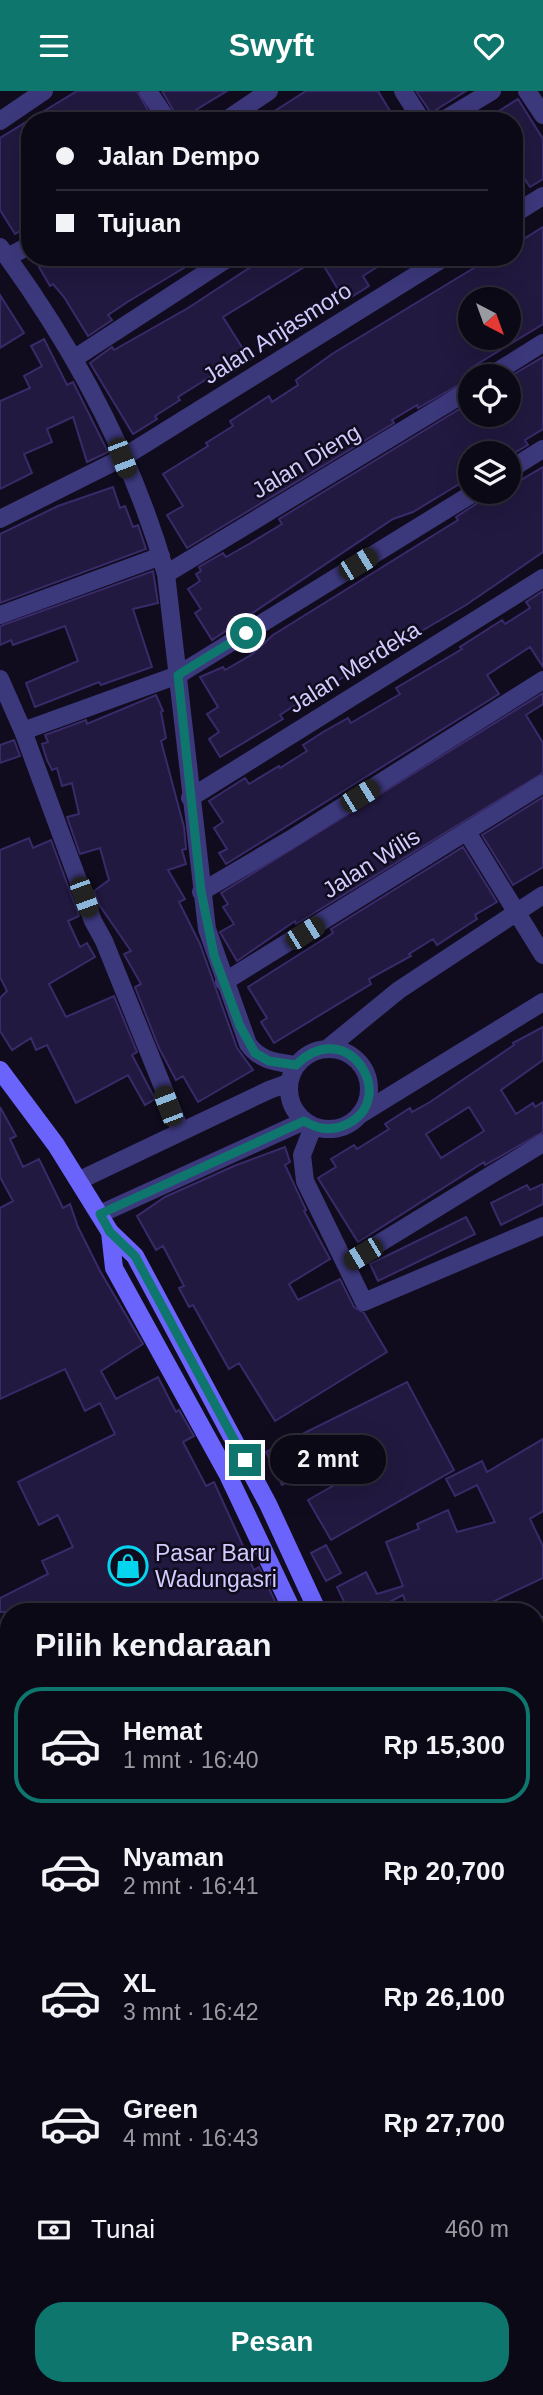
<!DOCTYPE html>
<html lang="id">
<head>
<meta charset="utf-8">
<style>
	body { margin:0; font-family:Helvetica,sans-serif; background:#1a1723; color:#f1f3f6; height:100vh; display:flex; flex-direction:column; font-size:26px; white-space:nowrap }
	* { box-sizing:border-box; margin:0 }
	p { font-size:23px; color:#9a9aa1 }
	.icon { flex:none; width:38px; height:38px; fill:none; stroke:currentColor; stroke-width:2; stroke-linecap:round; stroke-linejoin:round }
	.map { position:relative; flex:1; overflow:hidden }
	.sheet { position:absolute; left:0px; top:1512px; width:544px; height:793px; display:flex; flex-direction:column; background:#0c0916; border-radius:28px 28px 0 0; box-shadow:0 7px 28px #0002,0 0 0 2px #2c2a35 }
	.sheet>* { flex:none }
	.banner { position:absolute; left:21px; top:21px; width:502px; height:154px; border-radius:28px; box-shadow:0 7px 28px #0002,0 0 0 2px #2c2a35; display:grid; align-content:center; height:154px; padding:0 35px; background:#0c0916 }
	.needle { width:46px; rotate:139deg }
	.controls { position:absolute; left:458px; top:196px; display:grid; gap:14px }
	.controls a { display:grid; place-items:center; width:63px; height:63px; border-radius:50%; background:#0c0916; box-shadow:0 7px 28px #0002,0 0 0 2px #2c2a35; font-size:35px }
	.end { position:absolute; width:32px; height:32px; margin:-16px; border:9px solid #0f766e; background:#fff; box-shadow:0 0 0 4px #fff }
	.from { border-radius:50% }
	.bubble { position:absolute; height:49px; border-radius:24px; background:#0c0916; box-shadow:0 7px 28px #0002,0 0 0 2px #2c2a35; font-size:23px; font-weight:600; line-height:49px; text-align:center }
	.car { position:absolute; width:21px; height:42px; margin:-21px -10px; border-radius:9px; box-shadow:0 0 5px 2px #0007; background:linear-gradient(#222 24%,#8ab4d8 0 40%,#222 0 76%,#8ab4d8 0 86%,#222 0) }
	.banner b { display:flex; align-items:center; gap:24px; height:66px; font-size:26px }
	.banner b+b { border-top:2px solid #2c2a35 }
	.banner i { width:18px; height:18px; background:#f1f3f6 }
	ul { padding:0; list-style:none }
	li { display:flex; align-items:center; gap:21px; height:116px; margin:0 14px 10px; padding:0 21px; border:4px solid transparent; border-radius:28px }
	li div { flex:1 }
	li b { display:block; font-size:26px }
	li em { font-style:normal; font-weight:600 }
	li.selected { border-color:#0f766e }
	li>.icon { width:63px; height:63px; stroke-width:1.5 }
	h2 { padding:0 35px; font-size:32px; line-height:84px }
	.pay { display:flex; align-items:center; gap:18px; height:77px; padding:0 35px; font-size:26px }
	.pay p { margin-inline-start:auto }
	.primary-button { display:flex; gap:14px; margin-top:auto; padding:14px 35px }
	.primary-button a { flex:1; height:80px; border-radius:28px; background:#0f766e; color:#fff; font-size:28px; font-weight:600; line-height:80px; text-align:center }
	header { display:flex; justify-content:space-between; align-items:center; height:91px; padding:0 35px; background:#0f766e; color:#fff; font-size:32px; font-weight:600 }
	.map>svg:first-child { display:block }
</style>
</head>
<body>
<header><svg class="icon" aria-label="menu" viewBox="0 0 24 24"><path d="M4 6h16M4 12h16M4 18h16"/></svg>Swyft<svg class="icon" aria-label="heart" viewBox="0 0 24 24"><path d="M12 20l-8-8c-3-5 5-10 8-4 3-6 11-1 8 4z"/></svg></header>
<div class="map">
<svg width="543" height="2304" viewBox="0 0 543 2304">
	<rect width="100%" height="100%" fill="#100c1e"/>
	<!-- green -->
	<path fill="#102827" d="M 543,1918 L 543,2111 L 536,2115 L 536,1923 Z"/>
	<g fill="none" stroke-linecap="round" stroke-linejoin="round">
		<!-- river -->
		<path stroke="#0c1e3e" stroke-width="32" d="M 536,1782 L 543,1778
			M 0,2084 L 9,2080"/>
	</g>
	<!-- building -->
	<path fill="#21193f" stroke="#392b6a" stroke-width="2" fill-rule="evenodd" d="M 77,0 L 137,0 L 154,30 L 30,30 L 30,134 L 15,143 L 0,119 L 0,47 Z
		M 162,0 L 227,0 L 179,29 Z
		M 306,0 L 378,0 L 396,30 L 259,30 Z
		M 416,0 L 466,0 L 431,22 Z
		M 518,8 L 543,48 L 543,88 L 530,96 L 514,72 L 514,30 L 483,30 Z
		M 543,136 L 543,233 L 471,277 L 471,287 L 418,317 L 417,314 L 392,329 L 394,332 L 187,457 L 167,424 L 183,415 L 163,383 L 208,355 L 206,352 L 233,335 L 230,330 L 269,305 L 272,311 L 298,294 L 296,289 L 332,263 L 482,172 L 478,166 L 514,166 L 514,154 ZM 471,208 L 509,208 L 509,247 L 471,247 Z
		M 55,166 L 202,166 L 129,210 L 108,224 L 112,229 L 88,245 L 64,206 L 53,193 L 50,195 L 39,176 Z
		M 266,166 L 393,166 L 363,185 L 369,195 L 345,210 L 319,167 L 223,226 L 250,269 L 233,280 L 229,274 L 178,306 L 180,309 L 155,325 L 157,328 L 133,343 L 90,272 L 112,256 L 114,259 L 188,217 Z
		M 0,204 L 24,242 L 0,257 Z
		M 44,248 L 67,294 L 73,291 L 108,361 L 87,371 L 73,326 L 47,338 L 52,351 L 24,363 L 32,382 L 0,398 L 0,310 L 30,297 L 24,285 L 42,275 L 31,255 Z
		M 543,266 L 543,338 L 525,349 L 528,354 L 514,362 L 471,362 L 471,391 L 463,395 L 461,392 L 413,421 L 393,428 L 212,549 L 195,522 L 201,518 L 188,498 L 200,490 L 196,483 L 201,480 L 199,476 L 223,462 L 226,466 L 249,453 L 282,433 L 279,428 L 471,311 L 471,324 L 509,324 L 509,286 Z
		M 543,376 L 543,461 L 466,514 L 401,552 L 398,548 L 369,567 L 371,570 L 330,594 L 327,590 L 301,606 L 303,609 L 280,624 L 283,628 L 220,666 L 209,648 L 219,641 L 207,623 L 218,616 L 200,586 L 223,576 L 225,579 L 251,564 L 273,544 L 458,429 L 456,426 L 485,407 L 492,402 L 494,406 L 509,401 L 509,396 Z
		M 113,396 L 120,417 L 125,415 L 133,436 L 138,434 L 146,458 L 0,512 L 0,443 L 58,415 Z
		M 153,480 L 158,512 L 133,518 L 152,576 L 101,594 L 99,591 L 35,616 L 26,592 L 78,570 L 65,535 L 13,554 L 11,549 L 0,554 L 0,535 Z
		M 543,500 L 543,576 L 530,556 L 487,584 L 499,603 L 226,773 L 219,762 L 227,758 L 214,737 L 223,731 L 209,710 L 245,687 L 249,693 L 279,675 L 280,677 L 307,660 L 303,654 L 323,641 L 348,627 L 351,632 L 400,603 L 396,597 L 462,558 L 460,556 L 502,529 L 505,533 L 530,517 L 526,511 Z
		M 543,602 L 543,613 L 526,624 L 543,652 L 543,682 L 296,833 L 295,830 L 237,870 L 220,841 L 234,833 L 223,816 L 228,813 L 221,802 Z
		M 156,604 L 163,620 L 161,621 L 166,647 L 161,650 L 184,736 L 186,758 L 182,759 L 186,773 L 168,779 L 185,808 L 179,811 L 200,853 L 237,957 L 253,979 L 198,1011 L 183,985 L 176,989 L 159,957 L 135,896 L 141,893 L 124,863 L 131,860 L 100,815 L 94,800 L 109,789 L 100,757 L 80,763 L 67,726 L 79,723 L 72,692 L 62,695 L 57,677 L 52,679 L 47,669 L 42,653 L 48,651 L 45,644 L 86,629 L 87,633 Z
		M 14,649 L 20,665 L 0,672 L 0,654 Z
		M 543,706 L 543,776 L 513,794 L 482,744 Z
		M 29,747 L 33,757 L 51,749 L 79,825 L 68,830 L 80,856 L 87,852 L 95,866 L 49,893 L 66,926 L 114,905 L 137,961 L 132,964 L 155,1008 L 145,1014 L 128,984 L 76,1012 L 47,954 L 36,959 L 31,947 L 12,959 L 0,940 L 0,907 L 7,900 L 0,886 L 0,759 Z
		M 463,756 L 497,811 L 475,824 L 477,828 L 460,839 L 437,854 L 433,848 L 409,863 L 411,865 L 369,888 L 371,893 L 274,952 L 261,931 L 267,927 L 248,896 L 333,842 L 331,838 Z
		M 543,936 L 543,969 L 501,999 L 516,1023 L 533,1012 L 535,1016 L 543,1011 L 543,1041 L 485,1074 L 484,1071 L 358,1151 L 318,1087 L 336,1076 L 331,1068 L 354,1054 L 357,1058 L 389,1038 L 385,1033 L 410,1017 L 412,1021 L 430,1011 L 514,954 L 513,952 ZM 469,1016 L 484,1040 L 441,1067 L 426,1043 Z
		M 0,1016 L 16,1045 L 10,1048 L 23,1076 L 39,1068 L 63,1117 L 70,1113 L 78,1136 L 100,1180 L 143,1253 L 101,1280 L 116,1308 L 158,1286 L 176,1321 L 179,1319 L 194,1345 L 183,1351 L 206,1395 L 214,1391 L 254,1479 L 259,1476 L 280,1521 L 0,1521 L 0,1507 L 48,1483 L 42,1470 L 73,1456 L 58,1424 L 39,1434 L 18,1391 L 115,1343 L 100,1312 L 85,1320 L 65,1278 L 0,1308 L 0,1117 L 13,1110 L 0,1086 Z
		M 285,1056 L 290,1071 L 285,1074 L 306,1119 L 304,1120 L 330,1168 L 289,1193 L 298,1209 L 340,1188 L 354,1216 L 364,1222 L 387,1261 L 275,1330 L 239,1272 L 229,1278 L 193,1214 L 189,1216 L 179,1197 L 184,1195 L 163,1155 L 156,1159 L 137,1125 L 165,1106 L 234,1075 Z
		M 543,1093 L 543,1113 L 501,1134 L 491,1112 L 527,1094 L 530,1099 Z
		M 466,1126 L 475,1143 L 378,1190 L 370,1173 Z
		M 407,1291 L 454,1379 L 331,1449 L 308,1409 L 380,1368 L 370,1350 L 282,1394 L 266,1361 Z
		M 543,1348 L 543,1420 L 530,1428 L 543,1455 L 543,1487 L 490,1512 L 492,1521 L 450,1521 L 448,1515 L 430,1521 L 409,1521 L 403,1504 L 370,1521 L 349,1521 L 337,1496 L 366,1481 L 377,1503 L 403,1495 L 386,1451 L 419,1438 L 417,1433 L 448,1419 L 457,1441 L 495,1431 L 477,1394 L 455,1405 L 446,1388 L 482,1370 L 487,1381 Z
		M 326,1454 L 341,1482 L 326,1490 L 311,1462 Z"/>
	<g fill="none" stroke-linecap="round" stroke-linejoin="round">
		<!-- street -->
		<path stroke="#3c387c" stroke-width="18" d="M 148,0 L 168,30
			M 403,0 L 422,30
			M 527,0 L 543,24
			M 0,30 L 44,0
			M 225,30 L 269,0
			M 442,30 L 492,0
			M 514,123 L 543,105
			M 0,156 C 72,254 133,366 166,483 L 207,838 L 248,953 C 260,970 276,971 296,974
			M 8,166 L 30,154
			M 75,267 L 230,166
			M 490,285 L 543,252
			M 509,379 L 543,358
			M 0,428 L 122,367 L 445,166
			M 166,483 L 471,298
			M 0,524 L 161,465
			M 0,588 L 23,640 L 93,830 L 104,850 L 181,1041
			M 23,640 L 178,584 L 475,401
			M 190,707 L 543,487
			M 467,741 L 543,864
			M 201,801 L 291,748 L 543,589
			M 224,891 L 543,693
			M 328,957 L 399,899 L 543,804
			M289 998a40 40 0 1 1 80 0a40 40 0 1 1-80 0Z
			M 361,1023 L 543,911
			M 313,1036 L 302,1064 L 305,1090 L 364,1211 L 543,1135
			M 80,1089 L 269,999 L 288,992
			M 100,1123 L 304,1030
			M 347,1172 L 543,1052
			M 536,1536 L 543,1534
			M 0,2143 L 9,2137
			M 0,2238 L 6,2245
			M 137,2296 L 140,2304
			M 41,2304 L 56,2296"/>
		<!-- secondary -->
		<path stroke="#6a64fc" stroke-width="18" d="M 0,979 L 56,1054 L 110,1141 L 135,1165 L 268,1413 L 318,1521
			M 110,1141 L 114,1177 L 228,1384 L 293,1521
			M 0,1769 L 9,1764
			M 536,1915 L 543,1911
			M 536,2144 L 543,2152
			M 536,2177 L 543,2184"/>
	</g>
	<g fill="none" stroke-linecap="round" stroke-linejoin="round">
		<!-- route -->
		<path stroke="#0f766e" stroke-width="9" d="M 245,1369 L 135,1165 L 110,1141 L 100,1123 L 304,1030 C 317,1038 330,1041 345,1034 C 401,1010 349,922 296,974 L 269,970 L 255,962 L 240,935 L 214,864 L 201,800 L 178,584 L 246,542"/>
	</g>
	<!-- icons -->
	<defs>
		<g id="shop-ring" transform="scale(2.0125)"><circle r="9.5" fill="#100c1e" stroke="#05d4ef" stroke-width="1.5"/><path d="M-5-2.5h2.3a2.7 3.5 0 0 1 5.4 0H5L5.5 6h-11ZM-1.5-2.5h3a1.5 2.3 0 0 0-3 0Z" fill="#05d4ef"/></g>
	</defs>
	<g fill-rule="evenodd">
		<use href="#shop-ring" x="128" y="1475"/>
	</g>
	<g text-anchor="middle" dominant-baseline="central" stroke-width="5" stroke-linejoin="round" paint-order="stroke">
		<!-- street labels -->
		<g font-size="23" fill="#d1cbfe" stroke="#100c1e">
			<text transform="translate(277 242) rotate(-32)">Jalan Anjasmoro</text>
			<text transform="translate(306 370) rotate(-31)">Jalan Dieng</text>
			<text transform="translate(354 576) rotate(-32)">Jalan Merdeka</text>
			<text transform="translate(371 772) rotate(-32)">Jalan Wilis</text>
		</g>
		<!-- poi labels -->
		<g font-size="23" fill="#d1cbfe" stroke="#100c1e" text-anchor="start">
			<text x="155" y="1462">Pasar Baru<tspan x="155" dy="26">Wadungasri</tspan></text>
		</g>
	</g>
</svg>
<div class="controls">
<a><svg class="needle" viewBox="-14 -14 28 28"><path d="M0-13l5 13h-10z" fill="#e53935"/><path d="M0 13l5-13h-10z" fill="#9a9aa1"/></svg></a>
<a><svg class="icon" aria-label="locate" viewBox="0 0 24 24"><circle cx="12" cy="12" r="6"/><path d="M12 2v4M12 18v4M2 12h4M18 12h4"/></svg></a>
<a><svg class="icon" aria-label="layers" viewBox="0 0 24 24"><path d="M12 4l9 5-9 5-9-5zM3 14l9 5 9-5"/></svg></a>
</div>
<i class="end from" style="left:246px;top:542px"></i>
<i class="end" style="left:245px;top:1369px"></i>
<div class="bubble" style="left:270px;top:1344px;width:116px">2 mnt</div>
<i class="car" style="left:122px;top:367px;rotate:159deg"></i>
<i class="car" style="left:358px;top:473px;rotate:59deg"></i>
<i class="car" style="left:360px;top:705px;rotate:58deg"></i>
<i class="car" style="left:84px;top:806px;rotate:160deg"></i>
<i class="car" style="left:305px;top:842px;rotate:58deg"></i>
<i class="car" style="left:168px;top:1015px;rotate:339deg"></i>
<i class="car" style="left:363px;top:1163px;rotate:239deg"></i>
<div class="banner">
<b><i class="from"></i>Jalan Dempo</b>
<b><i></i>Tujuan</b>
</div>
<section class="sheet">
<h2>Pilih kendaraan</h2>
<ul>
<li class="selected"><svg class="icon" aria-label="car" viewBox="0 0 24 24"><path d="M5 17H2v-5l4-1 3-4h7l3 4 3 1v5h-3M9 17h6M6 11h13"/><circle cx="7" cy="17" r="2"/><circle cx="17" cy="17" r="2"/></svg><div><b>Hemat</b><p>1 mnt · 16:40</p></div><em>Rp 15,300</em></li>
<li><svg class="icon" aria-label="car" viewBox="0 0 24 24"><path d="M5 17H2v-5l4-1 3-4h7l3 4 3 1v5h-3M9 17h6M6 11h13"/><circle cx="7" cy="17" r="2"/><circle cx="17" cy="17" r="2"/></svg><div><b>Nyaman</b><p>2 mnt · 16:41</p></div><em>Rp 20,700</em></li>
<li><svg class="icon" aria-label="car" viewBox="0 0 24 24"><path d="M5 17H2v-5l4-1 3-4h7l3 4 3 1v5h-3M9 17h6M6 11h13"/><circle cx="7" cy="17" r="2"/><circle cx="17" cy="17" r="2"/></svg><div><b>XL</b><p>3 mnt · 16:42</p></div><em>Rp 26,100</em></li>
<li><svg class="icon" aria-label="car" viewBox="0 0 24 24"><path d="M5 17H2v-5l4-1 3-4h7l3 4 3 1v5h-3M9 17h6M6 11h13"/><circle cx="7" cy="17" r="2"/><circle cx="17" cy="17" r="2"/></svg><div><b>Green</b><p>4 mnt · 16:43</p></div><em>Rp 27,700</em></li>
</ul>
<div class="pay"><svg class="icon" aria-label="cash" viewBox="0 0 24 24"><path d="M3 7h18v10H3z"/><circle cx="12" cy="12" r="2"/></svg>Tunai<p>460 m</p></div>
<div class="primary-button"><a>Pesan</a></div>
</section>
</div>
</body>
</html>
